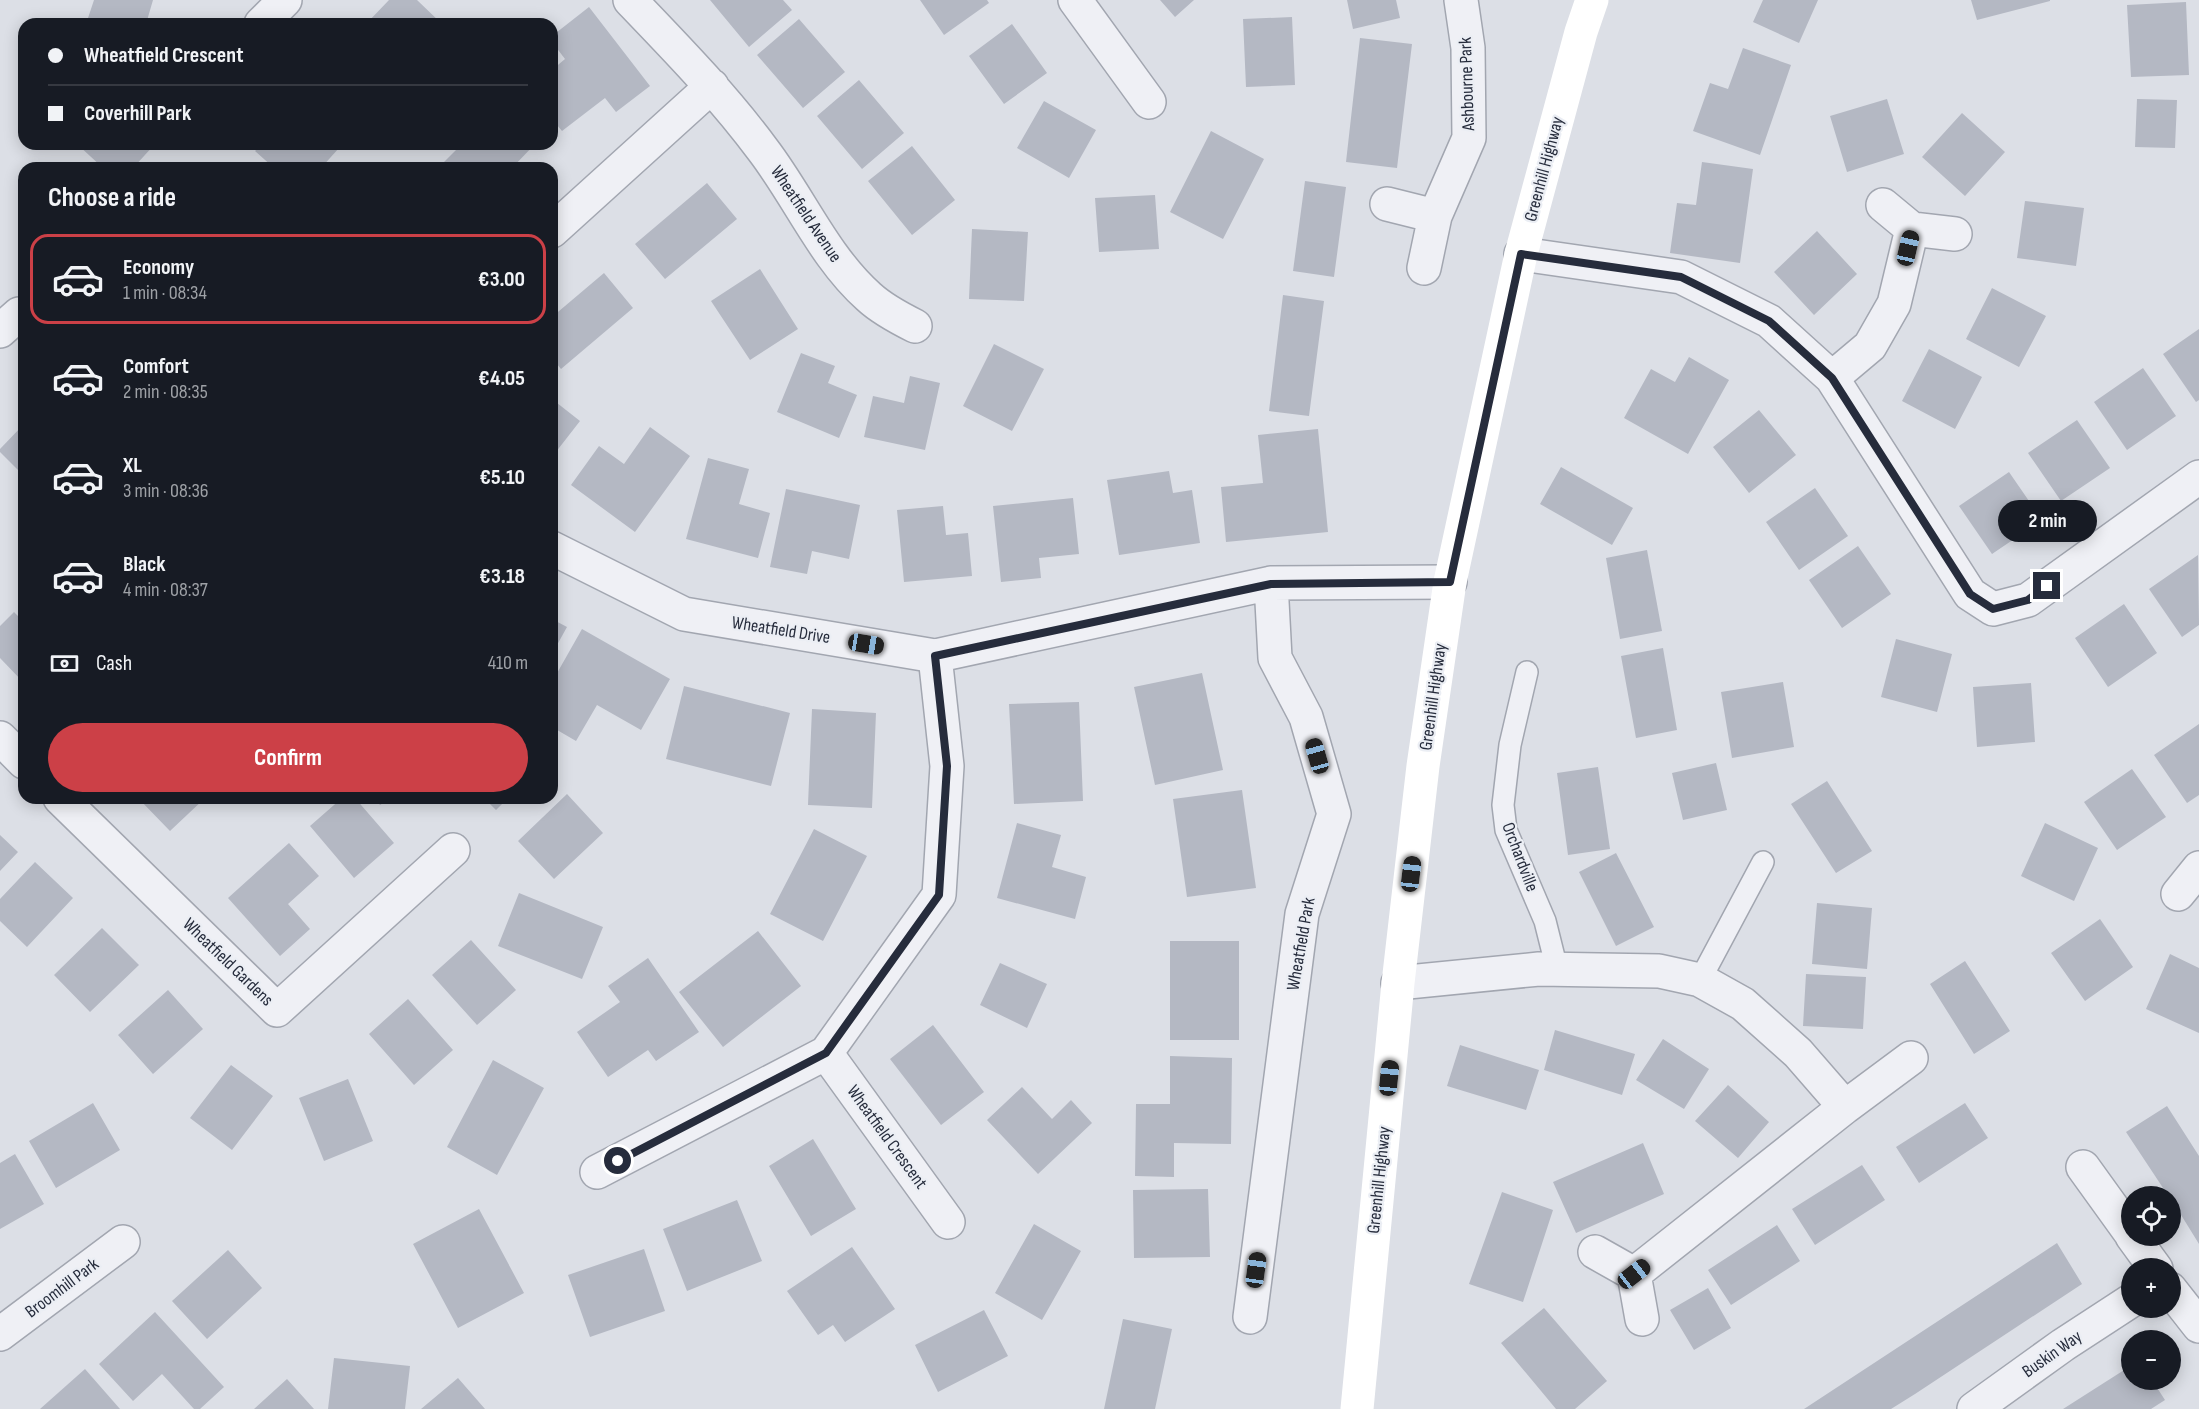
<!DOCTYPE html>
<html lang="en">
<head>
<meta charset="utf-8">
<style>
	body { margin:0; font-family:"Sofia Sans Condensed",sans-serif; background:#20242c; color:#f1f3f6; height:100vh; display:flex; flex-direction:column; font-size:22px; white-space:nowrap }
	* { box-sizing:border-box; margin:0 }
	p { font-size:20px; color:#9ea1a6 }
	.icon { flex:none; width:33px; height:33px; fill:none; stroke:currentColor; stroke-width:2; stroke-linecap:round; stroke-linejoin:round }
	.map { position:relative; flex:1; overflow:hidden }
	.drawer { position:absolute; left:18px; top:162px; width:540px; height:642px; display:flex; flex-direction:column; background:#171b24; border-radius:18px; box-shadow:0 3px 15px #0003 }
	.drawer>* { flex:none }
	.hud { position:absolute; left:18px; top:18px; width:540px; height:132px; border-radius:18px; box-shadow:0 3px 15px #0003; display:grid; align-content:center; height:132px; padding:0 30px; background:#171b24 }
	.controls { position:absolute; left:2121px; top:1186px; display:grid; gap:12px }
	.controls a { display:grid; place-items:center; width:60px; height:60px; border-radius:50%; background:#171b24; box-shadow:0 3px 15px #0003; font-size:30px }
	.end { position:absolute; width:27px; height:27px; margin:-14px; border:8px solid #262c3c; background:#fff; box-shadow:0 0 0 3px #fff }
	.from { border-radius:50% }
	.bubble { position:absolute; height:42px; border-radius:21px; background:#171b24; box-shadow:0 3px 15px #0003; font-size:20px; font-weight:700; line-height:42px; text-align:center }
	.car { position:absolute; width:18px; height:36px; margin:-18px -9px; border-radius:8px; box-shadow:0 0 4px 2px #0007; background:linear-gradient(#222 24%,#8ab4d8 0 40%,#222 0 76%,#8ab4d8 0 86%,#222 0) }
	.hud b { display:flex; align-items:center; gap:21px; height:57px; font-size:22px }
	.hud b+b { border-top:2px solid #363941 }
	.hud i { width:15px; height:15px; background:#f1f3f6 }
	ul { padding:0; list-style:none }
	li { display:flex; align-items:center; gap:18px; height:90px; margin:0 12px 9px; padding:0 18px; border:3px solid transparent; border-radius:18px }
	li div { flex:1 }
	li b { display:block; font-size:22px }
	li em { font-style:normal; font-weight:700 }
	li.current { border-color:#cc4047 }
	li>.icon { width:54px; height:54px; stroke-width:1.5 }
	h2 { padding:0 30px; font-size:27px; line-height:72px }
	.pay { display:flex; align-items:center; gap:15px; height:66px; padding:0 30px; font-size:22px }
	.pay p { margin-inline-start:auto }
	.button { display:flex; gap:12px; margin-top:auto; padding:12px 30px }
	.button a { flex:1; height:69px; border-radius:36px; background:#cc4047; color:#fff; font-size:24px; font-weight:700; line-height:69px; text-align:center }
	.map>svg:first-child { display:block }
</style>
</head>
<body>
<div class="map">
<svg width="2199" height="1409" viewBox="0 0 2199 1409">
	<rect width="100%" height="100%" fill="#dcdfe6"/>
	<!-- building -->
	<path fill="#b4b8c3" d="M 94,0 L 153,0 L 146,24 L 86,24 Z
		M 389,0 L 417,0 L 442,24 L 366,24 Z
		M 710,0 L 783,0 L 792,10 L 749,47 Z
		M 920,0 L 987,0 L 989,3 L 944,35 Z
		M 1160,0 L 1194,0 L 1175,17 Z
		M 1347,0 L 1396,0 L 1400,18 L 1353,29 Z
		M 1763,0 L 1818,0 L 1799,43 L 1753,22 Z
		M 1971,0 L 2050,0 L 2050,1 L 1977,20 Z
		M 2186,2 L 2189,75 L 2131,77 L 2127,5 Z
		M 589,7 L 650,86 L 616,112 L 605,98 L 562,131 L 552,119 L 552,70 L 565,59 L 552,42 L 552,36 Z
		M 1292,17 L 1295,85 L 1246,87 L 1243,19 Z
		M 799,19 L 845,72 L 803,108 L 757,55 Z
		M 1012,24 L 1047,73 L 1004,104 L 969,56 Z
		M 1360,38 L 1412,44 L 1397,168 L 1346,162 Z
		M 1743,48 L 1791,65 L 1760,155 L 1693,131 L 1710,83 L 1728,89 Z
		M 859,80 L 904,133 L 862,169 L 817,116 Z
		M 1887,99 L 1904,154 L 1847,172 L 1830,116 Z
		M 2137,99 L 2177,100 L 2175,148 L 2135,147 Z
		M 1044,101 L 1096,130 L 1069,178 L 1017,148 Z
		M 1962,113 L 2005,152 L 1965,196 L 1922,157 Z
		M 1211,131 L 1264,159 L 1223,239 L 1170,212 Z
		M 77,144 L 155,144 L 133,168 L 103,168 Z
		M 262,144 L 335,144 L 339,148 L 321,168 L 274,168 L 255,151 Z
		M 462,144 L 535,144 L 512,168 L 450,168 L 444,162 Z
		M 912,146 L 955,200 L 912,235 L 868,181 Z
		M 1702,162 L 1753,169 L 1740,263 L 1670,253 L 1677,203 L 1696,205 Z
		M 1305,181 L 1346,187 L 1334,277 L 1293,271 Z
		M 707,183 L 737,219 L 665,279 L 635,244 Z
		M 1155,195 L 1159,249 L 1099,252 L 1095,198 Z
		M 2025,201 L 2084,208 L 2076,266 L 2017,258 Z
		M 972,229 L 1028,232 L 1024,301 L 969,299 Z
		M 1817,231 L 1857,274 L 1814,315 L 1774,272 Z
		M 760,269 L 798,329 L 750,360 L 711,301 Z
		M 604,273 L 633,308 L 561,369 L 552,358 L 552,317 Z
		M 1992,288 L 2046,316 L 2019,367 L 1966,339 Z
		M 1283,295 L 1324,301 L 1309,416 L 1269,411 Z
		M 2199,329 L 2199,400 L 2196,402 L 2163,354 Z
		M 994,344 L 1044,369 L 1012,431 L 963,406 Z
		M 1929,349 L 1982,377 L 1955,429 L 1902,401 Z
		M 801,353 L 835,366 L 828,383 L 857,395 L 839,438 L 777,412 Z
		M 1689,357 L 1729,380 L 1688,454 L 1624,418 L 1651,369 L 1675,382 Z
		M 2143,368 L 2176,416 L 2127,450 L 2094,402 Z
		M 910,376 L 940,383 L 925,450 L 864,437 L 873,396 L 904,403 Z
		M 552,399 L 580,421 L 552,457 Z
		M 1759,410 L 1796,455 L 1749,493 L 1713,447 Z
		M 2077,420 L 2110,468 L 2061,501 L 2028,453 Z
		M 24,424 L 24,476 L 0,452 L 0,449 Z
		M 650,427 L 690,456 L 635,532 L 571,485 L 599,446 L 624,464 Z
		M 1318,429 L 1328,532 L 1226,542 L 1221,487 L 1263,483 L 1258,435 Z
		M 708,458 L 749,469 L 739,504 L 770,513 L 758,558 L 686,539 Z
		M 1561,467 L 1633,508 L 1612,545 L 1540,504 Z
		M 1169,471 L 1173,493 L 1192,490 L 1200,543 L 1119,555 L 1107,480 Z
		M 2009,472 L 2042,520 L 1992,554 L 1959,506 Z
		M 1815,488 L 1848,536 L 1799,570 L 1766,522 Z
		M 786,489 L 860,505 L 849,559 L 812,551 L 807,574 L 770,567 Z
		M 1073,498 L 1079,554 L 1039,558 L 1041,578 L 1001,582 L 993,506 Z
		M 943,506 L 946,535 L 968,533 L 972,576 L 904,582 L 897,510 Z
		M 1858,546 L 1891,594 L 1842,628 L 1809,580 Z
		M 1647,550 L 1662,631 L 1620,639 L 1606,558 Z
		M 2198,555 L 2199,625 L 2182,637 L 2149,589 Z
		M 2124,604 L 2157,653 L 2108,687 L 2075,638 Z
		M 14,612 L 24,622 L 24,683 L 0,658 L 0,626 Z
		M 552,619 L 567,627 L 552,654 Z
		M 582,629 L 670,679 L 641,730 L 597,705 L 576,741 L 552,727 L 552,682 Z
		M 1896,639 L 1952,654 L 1937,712 L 1881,697 Z
		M 1663,648 L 1677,730 L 1636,738 L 1621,656 Z
		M 1202,673 L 1223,770 L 1155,785 L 1134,687 Z
		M 1783,682 L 1794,747 L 1732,758 L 1721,692 Z
		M 2031,683 L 2035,742 L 1977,747 L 1973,687 Z
		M 684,686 L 790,713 L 771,786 L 666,759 Z
		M 1079,702 L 1083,801 L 1014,804 L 1009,704 Z
		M 812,709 L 876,713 L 872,808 L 808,805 Z
		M 2199,724 L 2199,795 L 2187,803 L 2154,755 Z
		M 1716,763 L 1727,810 L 1683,820 L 1672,773 Z
		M 1598,767 L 1610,849 L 1568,855 L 1557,773 Z
		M 2132,769 L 2166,817 L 2117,850 L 2084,802 Z
		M 1827,781 L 1872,851 L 1836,873 L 1791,804 Z
		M 1242,790 L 1256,888 L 1187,897 L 1173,799 Z
		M 567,794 L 603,833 L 554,879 L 518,841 Z
		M 138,798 L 205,798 L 170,831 Z
		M 342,798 L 355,798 L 394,843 L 354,878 L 310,826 Z
		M 375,798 L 391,798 L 380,805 Z
		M 484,798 L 508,798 L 496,810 Z
		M 1017,823 L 1061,835 L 1052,867 L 1086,877 L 1075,919 L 997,898 Z
		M 2045,823 L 2098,848 L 2074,901 L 2021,876 Z
		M 814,829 L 867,856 L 823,941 L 770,914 Z
		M 0,835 L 18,852 L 0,871 Z
		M 289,843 L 319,876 L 288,904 L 310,929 L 280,956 L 228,898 Z
		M 1616,853 L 1654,927 L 1616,946 L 1579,872 Z
		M 35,862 L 73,898 L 27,947 L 0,921 L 0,899 Z
		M 519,893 L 603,927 L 582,979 L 498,946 Z
		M 1817,903 L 1872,908 L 1867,969 L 1812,964 Z
		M 2100,919 L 2133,967 L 2085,1001 L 2051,953 Z
		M 102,928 L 139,965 L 90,1012 L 54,975 Z
		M 758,931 L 801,986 L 723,1047 L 679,992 Z
		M 471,940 L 516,990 L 477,1025 L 432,975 Z
		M 1170,941 L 1239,941 L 1239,1040 L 1170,1040 Z
		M 2170,954 L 2199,968 L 2199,1033 L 2146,1009 Z
		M 648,958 L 699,1032 L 656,1061 L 648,1050 L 608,1077 L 577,1032 L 620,1002 L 608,986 Z
		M 1965,961 L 2010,1031 L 1974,1054 L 1930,984 Z
		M 1000,963 L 1047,984 L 1027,1028 L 980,1005 Z
		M 1806,974 L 1866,977 L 1863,1029 L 1803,1026 Z
		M 168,990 L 203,1029 L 153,1074 L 118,1035 Z
		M 408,999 L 453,1050 L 414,1085 L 369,1034 Z
		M 933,1025 L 984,1092 L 941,1125 L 890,1059 Z
		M 1555,1030 L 1635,1054 L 1622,1095 L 1544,1070 Z
		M 1663,1039 L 1709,1069 L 1684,1109 L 1636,1080 Z
		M 1460,1045 L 1539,1070 L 1526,1110 L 1447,1086 Z
		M 1170,1056 L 1232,1058 L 1231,1144 L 1174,1143 L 1174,1177 L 1135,1176 L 1136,1104 L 1170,1104 Z
		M 493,1060 L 544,1088 L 497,1175 L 447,1147 Z
		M 231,1065 L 273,1096 L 232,1150 L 190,1118 Z
		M 348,1079 L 373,1141 L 324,1161 L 299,1098 Z
		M 1728,1085 L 1769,1122 L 1738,1158 L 1695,1121 Z
		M 1022,1087 L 1052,1119 L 1071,1100 L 1092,1123 L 1038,1174 L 987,1120 Z
		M 93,1103 L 120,1150 L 56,1188 L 29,1141 Z
		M 1965,1103 L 1988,1138 L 1919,1183 L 1896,1147 Z
		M 2167,1106 L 2199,1156 L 2199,1244 L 2170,1197 L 2169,1197 L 2126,1132 Z
		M 813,1139 L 856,1209 L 811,1236 L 769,1166 Z
		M 1643,1143 L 1664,1194 L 1576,1233 L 1553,1182 Z
		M 15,1154 L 44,1204 L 0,1229 L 0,1163 Z
		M 1862,1165 L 1885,1200 L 1815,1245 L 1792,1209 Z
		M 1208,1189 L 1210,1257 L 1134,1258 L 1133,1190 Z
		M 1502,1192 L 1553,1210 L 1523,1302 L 1469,1284 Z
		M 737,1200 L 762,1261 L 687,1291 L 663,1229 Z
		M 479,1209 L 524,1293 L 458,1328 L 413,1244 Z
		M 1034,1224 L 1081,1251 L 1042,1320 L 995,1293 Z
		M 1777,1225 L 1800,1261 L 1731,1305 L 1708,1270 Z
		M 2057,1243 L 2082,1284 L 1915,1394 L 1891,1409 L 1804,1409 Z
		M 852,1247 L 895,1309 L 845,1342 L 833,1325 L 818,1335 L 787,1291 Z
		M 644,1249 L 665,1311 L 590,1337 L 568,1275 Z
		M 228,1250 L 262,1288 L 207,1339 L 172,1301 Z
		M 1708,1288 L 1731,1328 L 1694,1350 L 1670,1310 Z
		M 1544,1308 L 1607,1381 L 1575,1409 L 1556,1409 L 1501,1343 Z
		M 984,1310 L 1008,1356 L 938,1392 L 915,1345 Z
		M 155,1312 L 224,1387 L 200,1409 L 194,1409 L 162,1374 L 133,1401 L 99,1364 Z
		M 1123,1319 L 1172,1329 L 1155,1409 L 1104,1409 Z
		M 334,1358 L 410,1366 L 405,1409 L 328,1409 Z
		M 2132,1365 L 2132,1380 L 2152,1380 L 2165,1400 L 2151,1409 L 2063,1409 Z
		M 85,1369 L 120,1409 L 40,1409 Z
		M 458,1378 L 485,1409 L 421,1409 Z
		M 287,1379 L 314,1409 L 254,1409 Z"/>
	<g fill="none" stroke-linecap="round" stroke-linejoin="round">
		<!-- service casing -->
		<g stroke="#a2a6b0" stroke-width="24">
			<path id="service" d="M 1527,672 L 1510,745 L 1503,805 L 1506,830 L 1545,921 L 1557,969
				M 1700,980 L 1763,862"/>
		</g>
		<!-- minor casing -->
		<g stroke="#a2a6b0" stroke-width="36">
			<path id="minor" d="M 630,0 C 676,48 723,96 763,150 C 799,197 824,257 869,297 C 882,309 899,318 915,326
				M 1075,0 L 1149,102
				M 261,24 L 285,0
				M 1387,204 L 1435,216
				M 1883,205 L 1912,229 L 1955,234
				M 552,231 L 712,86
				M 1521,254 L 1681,277 L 1769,321 L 1832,378 L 1970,594 L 1993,609 L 2028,600 L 2199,477
				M 1424,268 L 1435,216 L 1469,138 L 1468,48 L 1461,0
				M 0,331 L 19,314
				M 1832,378 L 1870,346 L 1894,304 L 1912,229
				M 552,548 L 684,614 L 935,656 L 1271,583 L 1450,582
				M 0,738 L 24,762
				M 60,798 L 277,1010 L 453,850
				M 2178,894 L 2199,868
				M 1398,983 L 1539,969 L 1659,971 L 1700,980 L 1743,1004 L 1798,1053 L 1845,1107
				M 826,1053 L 948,1222
				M 2083,1167 L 2132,1235
				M 597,1172 L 826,1053 L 939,895 L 947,766 L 935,656
				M 2132,1236 L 2156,1269
				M 1595,1252 L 1634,1274 L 1642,1319
				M 1634,1274 L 1845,1107 L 1911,1058
				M 2170,1289 L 2199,1326
				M 1250,1317 L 1302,914 L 1334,814 L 1306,717 L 1275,658 L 1271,583
				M 0,1334 L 123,1242
				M 1974,1409 L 2063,1345 L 2132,1300"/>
		</g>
		<!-- service -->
		<use href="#service" stroke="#eff0f5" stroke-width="21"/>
		<!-- minor -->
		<use href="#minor" stroke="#eff0f5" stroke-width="33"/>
		<!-- secondary -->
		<path stroke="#fff" stroke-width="33" d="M 1357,1409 L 1398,983 L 1423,766 L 1450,582 L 1521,254 L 1581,32 L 1592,0"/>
	</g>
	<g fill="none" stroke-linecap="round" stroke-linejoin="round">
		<!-- route -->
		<path stroke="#262c3c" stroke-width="8" d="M 618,1161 L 826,1053 L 939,895 L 947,766 L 935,656 L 1271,584 L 1450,582 L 1521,254 L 1681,277 L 1769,321 L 1832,378 L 1970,594 L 1993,609 L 2028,600 L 2047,586"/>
	</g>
	<g text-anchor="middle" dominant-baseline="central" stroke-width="4.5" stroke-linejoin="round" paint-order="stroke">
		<!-- street labels -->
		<g font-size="18" fill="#262c3c" stroke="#ebeef4">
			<text transform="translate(1467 84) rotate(-92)">Ashbourne Park</text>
			<text transform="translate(1544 169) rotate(-75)">Greenhill Highway</text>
			<text transform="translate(806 214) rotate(56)">Wheatfield Avenue</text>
			<text transform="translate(781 630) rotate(9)">Wheatfield Drive</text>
			<text transform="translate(1433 697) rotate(-82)">Greenhill Highway</text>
			<text transform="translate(1520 857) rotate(69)">Orchardville</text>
			<text transform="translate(1301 944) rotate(-80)">Wheatfield Park</text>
			<text transform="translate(228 962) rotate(44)">Wheatfield Gardens</text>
			<text transform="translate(887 1137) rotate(54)">Wheatfield Crescent</text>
			<text transform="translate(1379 1180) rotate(-84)">Greenhill Highway</text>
			<text transform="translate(62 1288) rotate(-37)">Broomhill Park</text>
			<text transform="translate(2052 1354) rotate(-35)">Buskin Way</text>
		</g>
	</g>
</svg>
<div class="controls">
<a><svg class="icon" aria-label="locate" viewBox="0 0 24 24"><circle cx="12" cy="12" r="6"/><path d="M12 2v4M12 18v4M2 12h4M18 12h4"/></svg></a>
<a>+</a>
<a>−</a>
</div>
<i class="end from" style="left:618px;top:1161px"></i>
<i class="end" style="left:2047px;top:586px"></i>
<div class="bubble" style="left:1998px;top:500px;width:99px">2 min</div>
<i class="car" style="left:1908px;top:248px;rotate:13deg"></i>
<i class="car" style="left:866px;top:644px;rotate:99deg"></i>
<i class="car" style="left:1317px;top:756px;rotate:344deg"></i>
<i class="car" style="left:1411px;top:874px;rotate:7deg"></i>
<i class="car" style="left:1389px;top:1078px;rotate:6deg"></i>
<i class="car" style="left:1256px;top:1270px;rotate:8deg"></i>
<i class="car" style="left:1634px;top:1274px;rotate:52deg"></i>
<div class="hud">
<b><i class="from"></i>Wheatfield Crescent</b>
<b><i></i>Coverhill Park</b>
</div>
<section class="drawer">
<h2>Choose a ride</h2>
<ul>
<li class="current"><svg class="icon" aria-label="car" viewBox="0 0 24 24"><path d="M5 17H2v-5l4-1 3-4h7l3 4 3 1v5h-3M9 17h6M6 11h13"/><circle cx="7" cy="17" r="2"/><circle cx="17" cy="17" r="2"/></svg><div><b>Economy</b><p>1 min · 08:34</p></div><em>€3.00</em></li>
<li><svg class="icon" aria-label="car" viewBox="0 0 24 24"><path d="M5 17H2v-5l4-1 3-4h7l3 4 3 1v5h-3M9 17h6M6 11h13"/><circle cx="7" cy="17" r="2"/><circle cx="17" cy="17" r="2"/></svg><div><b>Comfort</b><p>2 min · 08:35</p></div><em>€4.05</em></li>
<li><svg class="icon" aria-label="car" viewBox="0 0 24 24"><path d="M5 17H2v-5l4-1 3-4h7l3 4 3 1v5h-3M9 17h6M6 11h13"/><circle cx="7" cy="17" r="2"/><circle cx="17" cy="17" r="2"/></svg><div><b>XL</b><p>3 min · 08:36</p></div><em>€5.10</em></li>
<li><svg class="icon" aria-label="car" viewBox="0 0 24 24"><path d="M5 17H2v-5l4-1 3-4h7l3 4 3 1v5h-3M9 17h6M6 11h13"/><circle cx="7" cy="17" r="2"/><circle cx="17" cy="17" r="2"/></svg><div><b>Black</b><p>4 min · 08:37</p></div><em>€3.18</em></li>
</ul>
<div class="pay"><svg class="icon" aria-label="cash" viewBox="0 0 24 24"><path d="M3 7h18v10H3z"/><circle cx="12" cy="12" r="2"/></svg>Cash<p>410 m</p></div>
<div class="button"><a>Confirm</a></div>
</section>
</div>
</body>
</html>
